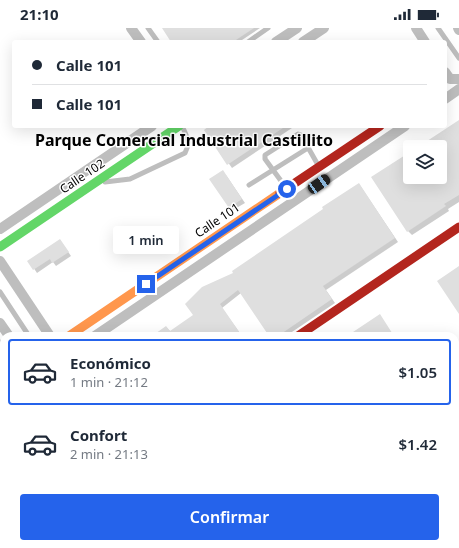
<!DOCTYPE html>
<html lang="es">
<head>
<meta charset="utf-8">
<style>
	body { margin:0; font-family:"Noto Sans",sans-serif; background:#f6f6f7; color:#1f2937; height:100vh; display:flex; flex-direction:column; font-size:15px; white-space:nowrap }
	* { box-sizing:border-box; margin:0 }
	p { font-size:13px; color:#747a83 }
	.icon { flex:none; width:22px; height:22px; fill:none; stroke:currentColor; stroke-width:2; stroke-linecap:round; stroke-linejoin:round }
	.map { position:relative; flex:1; overflow:hidden }
	.panel { position:absolute; left:0px; top:304px; width:459px; height:216px; display:flex; flex-direction:column; background:#fff; border-radius:12px 12px 0 0; box-shadow:0 4px 16px #0002 }
	.panel>* { flex:none }
	.banner { position:absolute; left:12px; top:12px; width:435px; height:88px; border-radius:4px; box-shadow:0 4px 16px #0002; display:grid; align-content:center; height:88px; padding:0 20px; background:#fff }
	.controls { position:absolute; left:403px; top:112px; display:grid; gap:8px }
	.controls a { display:grid; place-items:center; width:44px; height:44px; border-radius:4px; background:#fff; box-shadow:0 4px 16px #0002; font-size:20px }
	.end { position:absolute; width:18px; height:18px; margin:-9px; border:5px solid #2563eb; background:#fff; box-shadow:0 0 0 2px #fff }
	.from { border-radius:50% }
	.bubble { position:absolute; height:28px; border-radius:4px; background:#fff; box-shadow:0 4px 16px #0002; font-size:13px; font-weight:600; line-height:28px; text-align:center }
	.car { position:absolute; width:12px; height:24px; margin:-12px -6px; border-radius:5px; box-shadow:0 0 3px 1px #0007; background:linear-gradient(#222 24%,#8ab4d8 0 40%,#222 0 76%,#8ab4d8 0 86%,#222 0) }
	.banner b { display:flex; align-items:center; gap:14px; height:38px; font-size:15px }
	.banner b+b { border-top:1px solid #e0e1e3 }
	.banner i { width:10px; height:10px; background:#1f2937 }
	ul { padding:7px 0 0; list-style:none }
	li { display:flex; align-items:center; gap:12px; height:66px; margin:0 8px 6px; padding:0 12px; border:2px solid transparent; border-radius:4px }
	li div { flex:1 }
	li b { display:block; font-size:15px }
	li em { font-style:normal; font-weight:600 }
	li.active { border-color:#2563eb }
	li>.icon { width:36px; height:36px; stroke-width:1.5 }
	.button { display:flex; gap:8px; margin-top:auto; padding:8px 20px }
	.button a { flex:1; height:46px; border-radius:4px; background:#2563eb; color:#fff; font-size:16px; font-weight:600; line-height:46px; text-align:center }
	.status { display:flex; justify-content:space-between; align-items:center; height:28px; padding:0 20px; background:#fff; direction:ltr }
	.status svg { height:11px; fill:currentColor }
	.map>svg:first-child { display:block }
</style>
</head>
<body>
<div class="status"><b>21:10</b><svg viewBox="0 0 49 12"><path d="M0 12V9h3v3zM5 12V6h3v6zM10 12V3h3v9zM15 12V0h3v12zM26 1h20v11H26zM47 4h2v5h-2z"/></svg></div>
<div class="map">
<svg width="459" height="520" viewBox="0 0 459 520">
	<rect width="100%" height="100%" fill="#fff"/>
	<!-- shadow -->
	<path fill="#0003" d="M 163,0 L 260,0 L 239,14 L 172,14 Z
		M 459,94 L 459,174 L 448,181 L 449,183 L 412,207 L 408,203 L 410,126 L 410,149 L 440,149 L 440,119 L 420,119 Z
		M 211,98 L 295,98 L 232,140 L 205,102 Z
		M 226,147 L 245,175 L 233,182 L 230,179 Z
		M 359,156 L 398,214 L 326,262 L 335,275 L 286,308 L 271,308 L 241,265 L 222,280 L 242,308 L 154,308 L 166,299 L 171,304 L 195,287 L 234,246 Z
		M 60,212 L 71,228 L 56,238 L 53,234 L 37,245 L 29,233 Z
		M 0,311 L 4,317 L 4,344 L 0,346 Z
		M 459,331 L 459,418 L 455,421 L 455,334 Z
		M 4,400 L 4,420 L 0,414 L 0,402 Z
		M 70,516 L 136,516 L 139,520 L 73,520 Z
		M 186,516 L 213,516 L 216,520 L 221,516 L 267,516 L 261,520 L 189,520 Z"/>
	<!-- building -->
	<path fill="#dfdfdf" d="M 162,0 L 254,0 L 233,14 L 171,14 Z
		M 459,92 L 459,167 L 444,176 L 446,178 L 407,204 L 371,149 L 410,124 L 410,149 L 440,149 L 440,119 L 418,119 Z
		M 209,98 L 286,98 L 227,137 L 204,102 Z
		M 223,142 L 242,171 L 229,180 L 209,151 Z
		M 359,155 L 395,210 L 323,258 L 332,271 L 278,308 L 269,308 L 238,262 L 220,276 L 242,308 L 152,308 L 166,298 L 170,303 L 193,287 L 185,276 L 202,259 L 233,245 L 232,243 L 323,181 L 322,179 Z
		M 60,211 L 69,224 L 52,235 L 50,231 L 33,242 L 27,233 Z
		M 459,238 L 459,286 L 437,253 Z
		M 380,286 L 394,308 L 347,308 Z"/>
	<g fill="none" stroke-linecap="round" stroke-linejoin="round">
		<!-- lane -->
		<path stroke="#bebebe" stroke-width="5" d="M 148,0 L 158,14
			M 438,0 L 459,30
			M 248,14 L 268,0
			M 105,154 L 130,151 L 185,125 C 191,114 187,109 182,98
			M 249,157 L 308,120
			M 295,172 L 265,131 L 265,127 L 298,106 L 301,107 L 318,137
			M 0,264 L 29,308
			M 455,446 L 459,443
			M 170,516 L 173,520
			M 273,520 L 278,516
			M 345,520 L 351,516"/>
		<!-- street -->
		<path stroke="#bebebe" stroke-width="10" d="M 131,0 L 141,14
			M 416,0 L 425,14
			M 458,0 L 459,2
			M 276,14 L 297,0
			M 303,14 L 324,0
			M 445,44 L 450,51 L 459,51
			M 445,71 L 459,61
			M 0,201 L 152,98
			M 0,233 L 50,308
			M 0,295 L 9,308
			M 95,308 L 405,98
			M 0,355 L 4,352
			M 0,372 L 4,370
			M 0,508 L 4,506"/>
		<!-- fast -->
		<path stroke="#63d668" stroke-width="9" d="M 0,219 L 179,98"/>
		<!-- slow -->
		<path stroke="#ff974d" stroke-width="9" d="M 69,308 L 280,165"/>
		<!-- jam -->
		<path stroke="#b3261e" stroke-width="9" d="M 280,165 L 380,98
			M 298,308 L 459,199"/>
	</g>
	<g fill="none" stroke-linecap="round" stroke-linejoin="round">
		<!-- route -->
		<path stroke="#2563eb" stroke-width="5" d="M 146,256 L 287,161"/>
	</g>
	<g text-anchor="middle" dominant-baseline="central" stroke-width="3" stroke-linejoin="round" paint-order="stroke">
		<!-- street labels -->
		<g font-size="12" fill="#000" stroke="#fff">
			<text transform="translate(82 148) rotate(-34)">Calle 102</text>
			<text transform="translate(217 192) rotate(-34)">Calle 101</text>
		</g>
		<!-- district labels -->
		<g font-size="16" font-weight="bold" fill="#000" stroke="#fff">
			<text x="184" y="112">Parque Comercial Industrial Castillito</text>
		</g>
	</g>
</svg>
<div class="controls">
<a><svg class="icon" aria-label="layers" viewBox="0 0 24 24"><path d="M12 4l9 5-9 5-9-5zM3 14l9 5 9-5"/></svg></a>
</div>
<i class="end from" style="left:287px;top:161px"></i>
<i class="end" style="left:146px;top:256px"></i>
<div class="bubble" style="left:113px;top:198px;width:66px">1 min</div>
<i class="car" style="left:319px;top:156px;rotate:56deg"></i>
<div class="banner">
<b><i class="from"></i>Calle 101</b>
<b><i></i>Calle 101</b>
</div>
<section class="panel">
<ul>
<li class="active"><svg class="icon" aria-label="car" viewBox="0 0 24 24"><path d="M5 17H2v-5l4-1 3-4h7l3 4 3 1v5h-3M9 17h6M6 11h13"/><circle cx="7" cy="17" r="2"/><circle cx="17" cy="17" r="2"/></svg><div><b>Económico</b><p>1 min · 21:12</p></div><em>$1.05</em></li>
<li><svg class="icon" aria-label="car" viewBox="0 0 24 24"><path d="M5 17H2v-5l4-1 3-4h7l3 4 3 1v5h-3M9 17h6M6 11h13"/><circle cx="7" cy="17" r="2"/><circle cx="17" cy="17" r="2"/></svg><div><b>Confort</b><p>2 min · 21:13</p></div><em>$1.42</em></li>
</ul>
<div class="button"><a>Confirmar</a></div>
</section>
</div>
</body>
</html>
